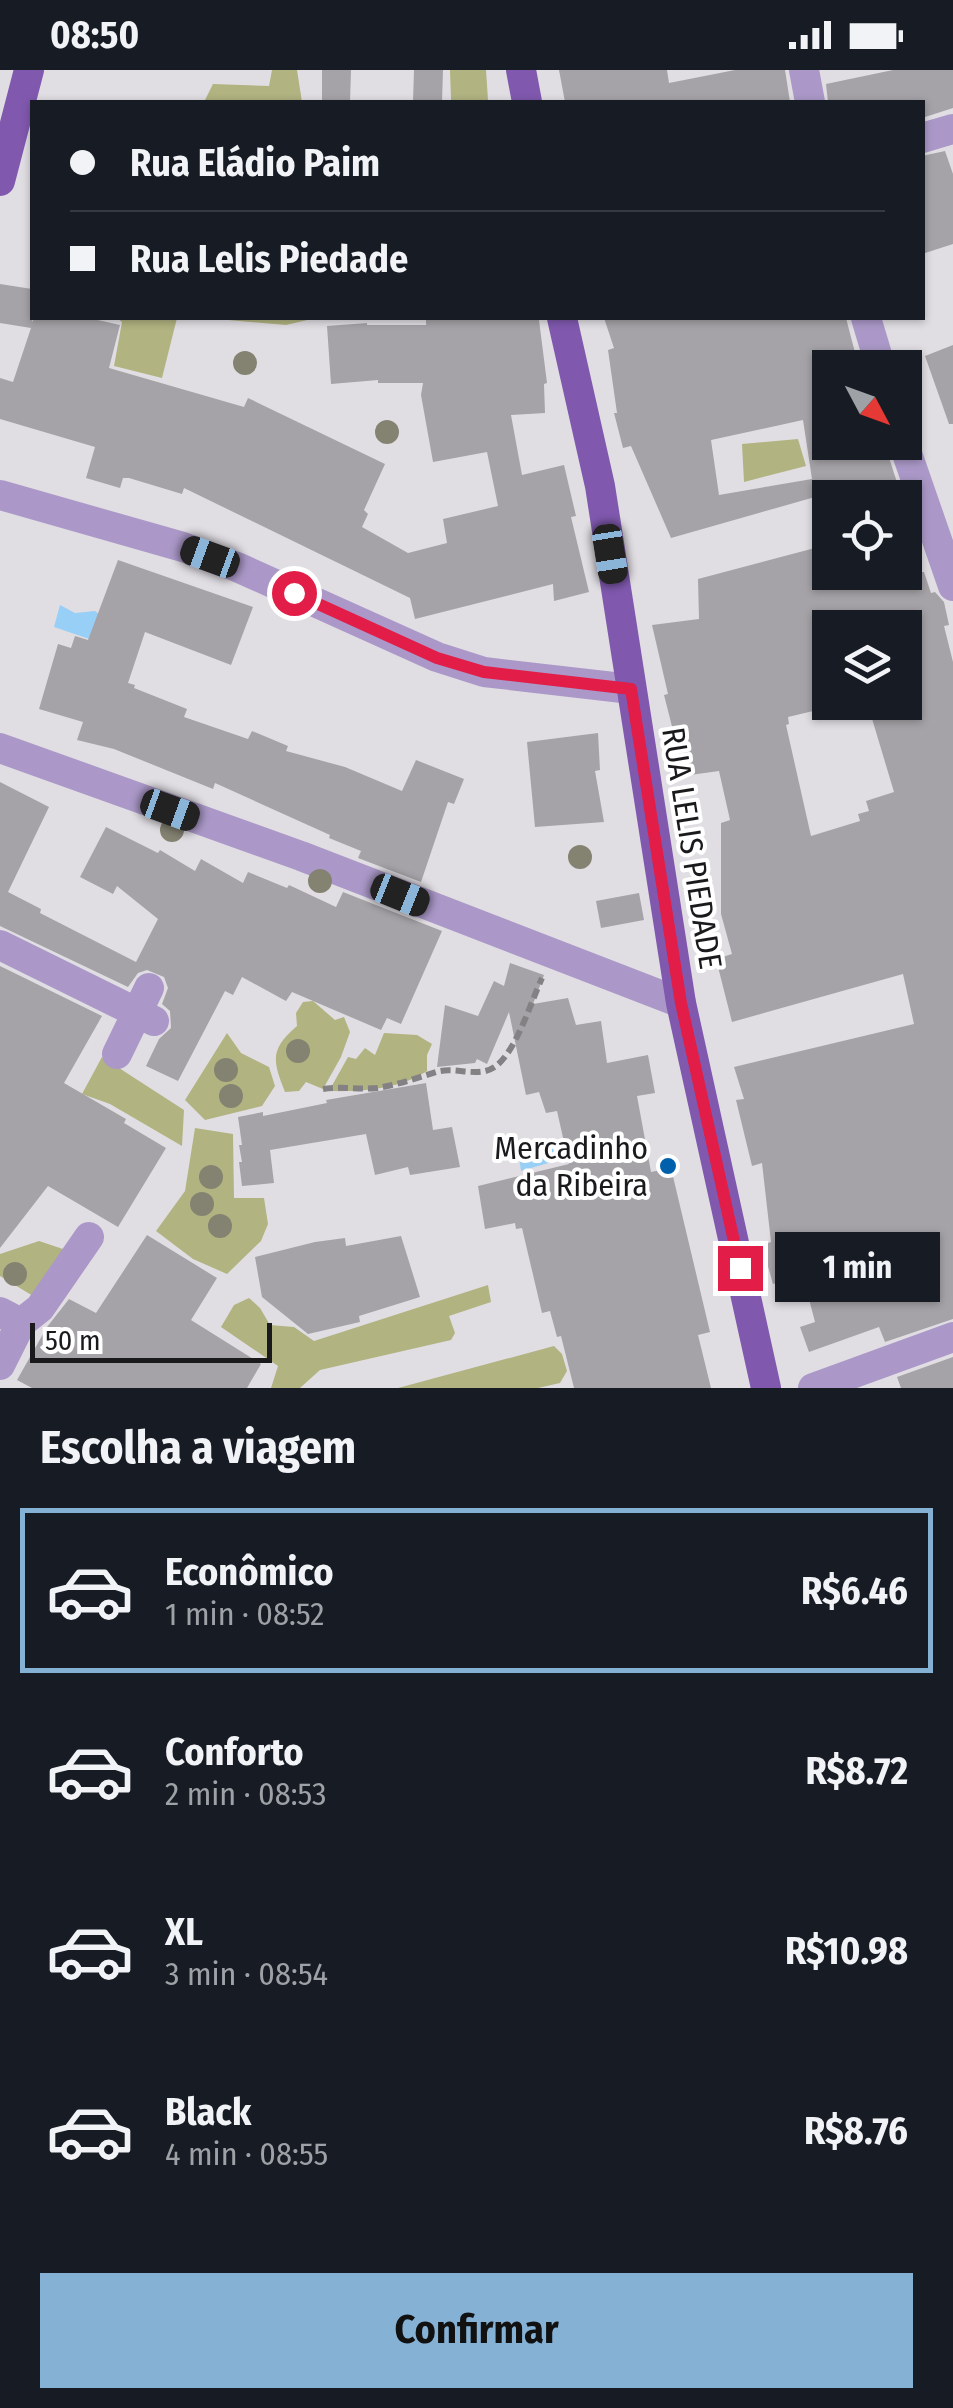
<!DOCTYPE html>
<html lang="pt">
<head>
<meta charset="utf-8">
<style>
	body { margin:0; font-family:"Fira Sans Condensed",sans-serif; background:#242831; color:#f1f3f6; height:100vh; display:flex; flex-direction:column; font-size:38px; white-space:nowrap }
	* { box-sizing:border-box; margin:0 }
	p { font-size:32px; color:#9ea1a6 }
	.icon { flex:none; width:55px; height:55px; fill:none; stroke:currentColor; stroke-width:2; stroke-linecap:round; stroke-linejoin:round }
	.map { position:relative; height:1318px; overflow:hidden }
	.drawer { display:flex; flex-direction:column; background:#171b24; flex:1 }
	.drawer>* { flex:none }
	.banner { position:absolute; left:30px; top:30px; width:895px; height:220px; border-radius:0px; box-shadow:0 2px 8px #0004; display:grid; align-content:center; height:220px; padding:0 40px; background:#171b24 }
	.needle { width:65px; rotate:131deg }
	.controls { position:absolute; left:812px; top:280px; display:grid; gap:20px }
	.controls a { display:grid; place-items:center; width:110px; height:110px; border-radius:0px; background:#171b24; box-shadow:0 2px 8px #0004; font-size:50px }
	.scale { position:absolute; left:30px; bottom:25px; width:242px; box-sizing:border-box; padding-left:10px; border:5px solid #1a191b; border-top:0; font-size:28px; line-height:35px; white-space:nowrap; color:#1a191b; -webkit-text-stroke:8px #fff; paint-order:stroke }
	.end { position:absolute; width:45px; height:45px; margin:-22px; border:12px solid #e11d48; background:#fff; box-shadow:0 0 0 5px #fff }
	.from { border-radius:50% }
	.bubble { position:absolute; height:70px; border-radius:0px; background:#171b24; box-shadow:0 2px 8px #0004; font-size:32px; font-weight:700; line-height:70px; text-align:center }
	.car { position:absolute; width:30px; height:60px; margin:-30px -15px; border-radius:12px; box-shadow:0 0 8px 2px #0007; background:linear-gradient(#222 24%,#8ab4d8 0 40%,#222 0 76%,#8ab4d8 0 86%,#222 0) }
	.banner b { display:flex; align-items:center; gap:35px; height:95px; font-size:38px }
	.banner b+b { border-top:2px solid #363941 }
	.banner i { width:25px; height:25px; background:#f1f3f6 }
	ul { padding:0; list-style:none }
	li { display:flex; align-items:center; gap:30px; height:165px; margin:0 20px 15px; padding:0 20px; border:5px solid transparent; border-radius:0px }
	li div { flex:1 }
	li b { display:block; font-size:38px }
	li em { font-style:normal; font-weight:700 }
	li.on { border-color:#85b1d5 }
	li>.icon { width:90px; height:90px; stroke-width:1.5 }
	h2 { padding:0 40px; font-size:45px; line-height:120px }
	.cta { display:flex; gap:20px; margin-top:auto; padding:20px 40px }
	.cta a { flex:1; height:115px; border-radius:0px; background:#85b1d5; color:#111; font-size:40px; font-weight:700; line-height:115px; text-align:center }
	.status { display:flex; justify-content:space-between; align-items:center; height:70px; padding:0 50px; background:#171b24; direction:ltr }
	.status svg { height:28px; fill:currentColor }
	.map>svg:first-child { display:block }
</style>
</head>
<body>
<div class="status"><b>08:50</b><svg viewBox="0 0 49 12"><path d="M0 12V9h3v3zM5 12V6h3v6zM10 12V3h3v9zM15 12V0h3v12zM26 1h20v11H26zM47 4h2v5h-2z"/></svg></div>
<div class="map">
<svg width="953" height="1318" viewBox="0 0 953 1318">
	<rect width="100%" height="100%" fill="#e1dee3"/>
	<!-- green -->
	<path fill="#b1b381" d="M 272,0 L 297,0 L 302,32 L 204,32 L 213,14 L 269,16 Z
		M 450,0 L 486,0 L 488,30 L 451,30 Z
		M 117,248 L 177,248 L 162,308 L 114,296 L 122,252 Z
		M 206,248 L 316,248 L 286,255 Z
		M 798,369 L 806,396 L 744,412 L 742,374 Z
		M 313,931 L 335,950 L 344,947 L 350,962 L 341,987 L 323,1019 L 306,1012 L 299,1021 L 285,1022 C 273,991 269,980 297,956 L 296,943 L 303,932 Z
		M 227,963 L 241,983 L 269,997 L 275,1016 L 262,1036 L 205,1050 L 185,1030 Z
		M 384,963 L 417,965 L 432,974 L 427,985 L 427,1001 C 400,1019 361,1022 329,1021 L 348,987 L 356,989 L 365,978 L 375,985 Z
		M 102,987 L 184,1040 L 182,1076 L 110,1034 L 82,1024 Z
		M 195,1058 L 233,1064 L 234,1128 L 264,1128 L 268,1154 L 261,1171 L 227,1204 L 193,1189 L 156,1161 L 185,1121 Z
		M 39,1171 L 72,1182 L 33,1226 L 0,1206 L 0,1184 Z
		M 488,1215 L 491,1232 L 449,1246 L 455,1263 L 451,1270 L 320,1300 L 300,1318 L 271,1318 L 278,1296 L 221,1257 L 234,1235 L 249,1228 L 260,1238 L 270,1255 L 294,1257 L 314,1271 Z
		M 554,1276 L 562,1284 L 567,1301 L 560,1313 L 538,1318 L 398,1318 Z"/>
	<!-- water -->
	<path fill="#97cff6" d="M 60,535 L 75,543 L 95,541 L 108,551 L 110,576 L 54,557 Z
		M 552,1073 L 555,1091 L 521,1101 L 518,1079 Z"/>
	<!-- building -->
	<path fill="#a5a3a7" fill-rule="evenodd" d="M 322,0 L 351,0 L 350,32 L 322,32 Z
		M 414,0 L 443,0 L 442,32 L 413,32 Z
		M 559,0 L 667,0 L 669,13 L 735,0 L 785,0 L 790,32 L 565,32 Z
		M 893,0 L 953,0 L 953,38 L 922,48 L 922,32 L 828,32 L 826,14 Z
		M 945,81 L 953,104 L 953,174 L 922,184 L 922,86 Z
		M 0,214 L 32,219 L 32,252 L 34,248 L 89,248 L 120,255 L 109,298 L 244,337 L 248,328 L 385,394 L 364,440 L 368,444 L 362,457 L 408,483 L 447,473 L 443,449 L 498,436 L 487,382 L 433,392 L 421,325 L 423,313 L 378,313 L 378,310 L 331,314 L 327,256 L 367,253 L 367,255 L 426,255 L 426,248 L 539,250 L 547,313 L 544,314 L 545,343 L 511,345 L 522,405 L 564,395 L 576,446 L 571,447 L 589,522 L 554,531 L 553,514 L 415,549 L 410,528 L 184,418 L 182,424 L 129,408 L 123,408 L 120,418 L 86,408 L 95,377 L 0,349 L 0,308 L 13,312 L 31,258 L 0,253 Z
		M 604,248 L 846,248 L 859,298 L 830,298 L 830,372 L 884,372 L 902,428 L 815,427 L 671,468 L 631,376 L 623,378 L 614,343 L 617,343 L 608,280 L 614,278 ZM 803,350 L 812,409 L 719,425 L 711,370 Z
		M 953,275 L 953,354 L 949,354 L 925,286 Z
		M 830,474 L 830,502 L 924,502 L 931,523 L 935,522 L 944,532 L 949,555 L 944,556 L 953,592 L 953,1249 L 885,1272 L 879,1257 L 809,1282 L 800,1257 L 815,1252 L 803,1206 L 773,1214 L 762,1175 L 771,1172 L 762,1093 L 752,1096 L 736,1030 L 744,1029 L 734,997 L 914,954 L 903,904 L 732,952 L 716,889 L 732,884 L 721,844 L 721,753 L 730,750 L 719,701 L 690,705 L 688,685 L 680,688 L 664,625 L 668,624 L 652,555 L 699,549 L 698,509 ZM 819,558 L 905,558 L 905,611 L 910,632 L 867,632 L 894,722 L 866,731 L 869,741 L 858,744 L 860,751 L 811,766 L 786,655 L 789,654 L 788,647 L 830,637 Z
		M 118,490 L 253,537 L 231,595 L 145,562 L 128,613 L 135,615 L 134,618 L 187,639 L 184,647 L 248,669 L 252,661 L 288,676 L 286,681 L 345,697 L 402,721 L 416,690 L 464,709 L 454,734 L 448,732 L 421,812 L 358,788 L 361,781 L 329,768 L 330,765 L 215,713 L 213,719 L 114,679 L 77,670 L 83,652 L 39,639 L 58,574 L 71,578 L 75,566 L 88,570 Z
		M 598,663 L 600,700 L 595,701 L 604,752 L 535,757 L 527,672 Z
		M 0,712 L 49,737 L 8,822 L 41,839 L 40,843 L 136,892 L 158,849 L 117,816 L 113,824 L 80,807 L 106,757 L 158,783 L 160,780 L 195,801 L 201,789 L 243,813 L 248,802 L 287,818 L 289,815 L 336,837 L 343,822 L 442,861 L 401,954 L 387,948 L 381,960 L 292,922 L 286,931 L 242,907 L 233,925 L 225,921 L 178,1011 L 146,996 L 159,969 L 171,958 L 170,941 L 162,934 L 168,918 L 164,907 L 147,900 L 138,903 L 128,917 L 0,856 Z
		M 639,823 L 644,850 L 601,858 L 596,831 Z
		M 510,893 L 544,905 L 533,934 L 568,928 L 576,955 L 601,951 L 607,993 L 648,985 L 655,1023 L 637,1026 L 651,1102 L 671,1098 L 710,1262 L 698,1265 L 711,1318 L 574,1318 L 561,1266 L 557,1267 L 550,1241 L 542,1243 L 522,1158 L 516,1159 L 515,1153 L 485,1159 L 478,1116 L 569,1094 L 557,1041 L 546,1043 L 539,1022 L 526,1025 L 509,942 L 487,994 L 477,989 L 475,993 L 437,997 L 445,935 L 478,946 L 494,911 L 504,916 Z
		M 0,896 L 102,946 L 64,1013 L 126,1049 L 124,1053 L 166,1078 L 118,1157 L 48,1116 L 0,1178 Z
		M 426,1013 L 433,1060 L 452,1057 L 460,1097 L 410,1105 L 408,1097 L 375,1105 L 366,1064 L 270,1080 L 274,1113 L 242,1116 L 239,1092 L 242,1092 L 239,1075 L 242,1075 L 238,1047 L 263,1042 L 263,1046 L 327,1033 L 326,1030 Z
		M 147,1165 L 217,1208 L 191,1250 L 261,1294 L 247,1318 L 32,1318 L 17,1310 L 47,1257 L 69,1229 L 96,1243 Z
		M 401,1166 L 420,1227 L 359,1246 L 360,1252 L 308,1264 L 262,1227 L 255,1187 L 315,1172 L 345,1168 L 346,1176 Z
		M 953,1287 L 953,1318 L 901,1318 L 897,1307 Z"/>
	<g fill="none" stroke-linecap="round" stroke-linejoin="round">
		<!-- path -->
		<path stroke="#838184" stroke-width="6" stroke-dasharray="10 5" stroke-linecap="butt" d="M 323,1019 C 341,1016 359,1020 377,1018 C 397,1015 417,1008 436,1002 C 456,996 479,1009 496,996 C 516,981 531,932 542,908"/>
		<!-- minor -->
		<path stroke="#ab98c8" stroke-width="30" d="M 804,0 L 810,32
			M 922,68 L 953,59
			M 866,248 L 881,298
			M 903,372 L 953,516
			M 0,425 L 183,477 L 237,497 L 437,587 L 484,602 L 631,619
			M 0,678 L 301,786 L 681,933
			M 0,875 L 154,951
			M 117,984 L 149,918
			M 0,1242 L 21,1253 L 0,1295
			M 21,1253 L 40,1238 L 89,1167
			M 813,1318 L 953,1267"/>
		<!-- major -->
		<path stroke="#8059af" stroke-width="30" d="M 521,0 L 527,32
			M 0,111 L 29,0
			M 562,248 L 600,416 L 681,933 L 766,1318"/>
	</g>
	<!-- trees -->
	<g fill="#848372">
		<circle cx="245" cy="293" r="12"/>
		<circle cx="387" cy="362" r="12"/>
		<circle cx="172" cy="760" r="12"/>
		<circle cx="580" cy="787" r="12"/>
		<circle cx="320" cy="811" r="12"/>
		<circle cx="298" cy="981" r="12"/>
		<circle cx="226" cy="1000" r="12"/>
		<circle cx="231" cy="1026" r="12"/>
		<circle cx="211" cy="1107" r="12"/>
		<circle cx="202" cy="1134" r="12"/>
		<circle cx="220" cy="1156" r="12"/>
		<circle cx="15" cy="1204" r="12"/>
	</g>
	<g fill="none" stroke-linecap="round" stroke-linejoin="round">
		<!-- route -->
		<path stroke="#e11d48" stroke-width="12" d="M 294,523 L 437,588 L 484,602 L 631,619 L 681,933 L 740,1198"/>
	</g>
	<!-- markers -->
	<circle fill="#0060ac" stroke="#fff" stroke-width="4" cx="668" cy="1096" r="10"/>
	<g text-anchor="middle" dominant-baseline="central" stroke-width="8" stroke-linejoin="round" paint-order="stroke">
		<!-- street labels -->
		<g font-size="32" fill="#1a191b" stroke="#fff">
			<text transform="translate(692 778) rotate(81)">RUA LELIS PIEDADE</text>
		</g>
		<!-- poi labels -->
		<g font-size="32" fill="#1a191b" stroke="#fff" text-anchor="end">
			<text x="648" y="1078">Mercadinho<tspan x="648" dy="37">da Ribeira</tspan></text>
		</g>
	</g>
</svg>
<div class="controls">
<a><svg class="needle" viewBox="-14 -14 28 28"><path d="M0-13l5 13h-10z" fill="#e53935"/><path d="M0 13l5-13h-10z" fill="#9ea1a6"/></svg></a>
<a><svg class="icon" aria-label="locate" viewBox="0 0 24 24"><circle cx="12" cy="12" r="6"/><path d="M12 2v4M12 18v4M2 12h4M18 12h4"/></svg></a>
<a><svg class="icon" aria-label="layers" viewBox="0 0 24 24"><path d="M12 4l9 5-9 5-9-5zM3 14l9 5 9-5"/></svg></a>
</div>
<div class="scale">50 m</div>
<i class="end from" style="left:294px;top:523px"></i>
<i class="end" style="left:740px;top:1198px"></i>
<div class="bubble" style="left:775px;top:1162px;width:165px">1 min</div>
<i class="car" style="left:610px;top:484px;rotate:171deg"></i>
<i class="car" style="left:210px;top:487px;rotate:290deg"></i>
<i class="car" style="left:170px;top:740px;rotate:110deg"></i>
<i class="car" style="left:400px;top:825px;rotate:112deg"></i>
<div class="banner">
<b><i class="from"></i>Rua Eládio Paim</b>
<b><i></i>Rua Lelis Piedade</b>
</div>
</div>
<section class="drawer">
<h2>Escolha a viagem</h2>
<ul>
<li class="on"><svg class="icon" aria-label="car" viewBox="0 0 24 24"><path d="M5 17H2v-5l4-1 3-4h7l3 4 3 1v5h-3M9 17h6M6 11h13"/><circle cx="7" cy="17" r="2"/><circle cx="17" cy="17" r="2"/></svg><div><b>Econômico</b><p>1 min · 08:52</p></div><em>R$6.46</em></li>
<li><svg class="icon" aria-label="car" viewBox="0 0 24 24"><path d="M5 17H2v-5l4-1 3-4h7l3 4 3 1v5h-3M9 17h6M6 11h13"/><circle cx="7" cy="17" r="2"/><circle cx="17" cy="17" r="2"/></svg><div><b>Conforto</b><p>2 min · 08:53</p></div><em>R$8.72</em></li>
<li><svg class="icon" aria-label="car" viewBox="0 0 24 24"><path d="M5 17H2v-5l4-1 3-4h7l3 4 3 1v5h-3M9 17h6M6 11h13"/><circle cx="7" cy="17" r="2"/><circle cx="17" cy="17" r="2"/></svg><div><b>XL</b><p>3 min · 08:54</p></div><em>R$10.98</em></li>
<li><svg class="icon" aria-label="car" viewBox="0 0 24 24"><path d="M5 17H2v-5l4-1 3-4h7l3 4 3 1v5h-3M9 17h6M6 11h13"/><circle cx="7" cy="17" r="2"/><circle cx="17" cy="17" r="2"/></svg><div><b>Black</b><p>4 min · 08:55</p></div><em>R$8.76</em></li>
</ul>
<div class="cta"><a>Confirmar</a></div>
</section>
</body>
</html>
